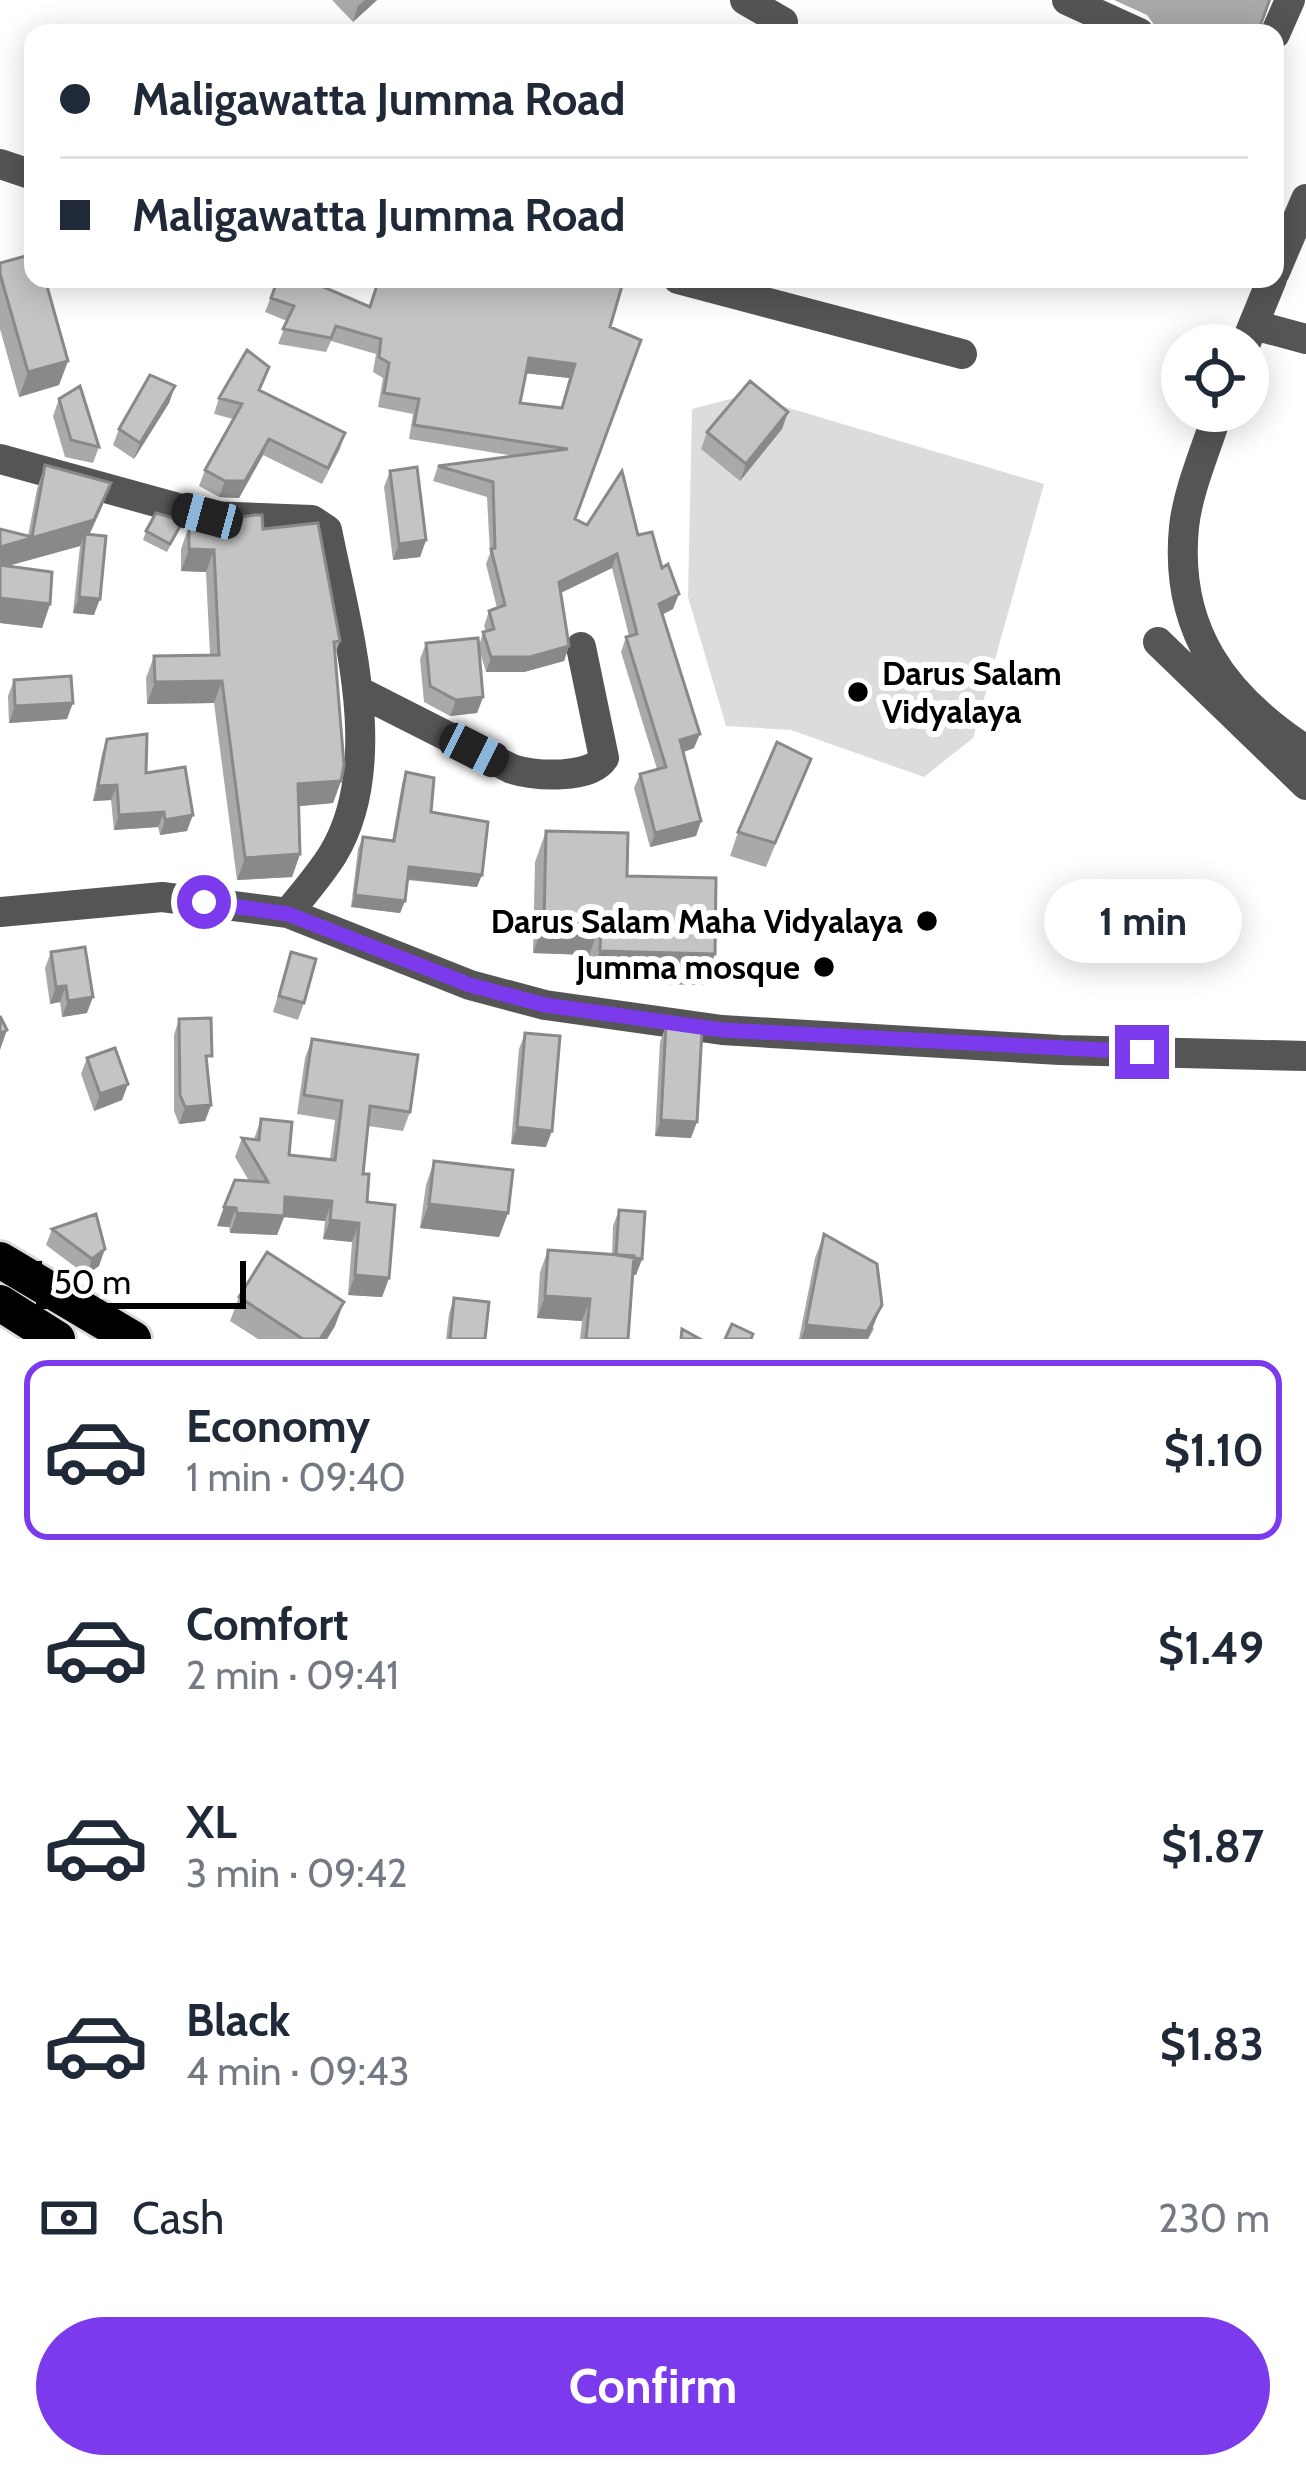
<!DOCTYPE html>
<html lang="en">
<head>
<meta charset="utf-8">
<style>
	body { margin:0; font-family:Cabin,sans-serif; background:#f2f2f3; color:#1f2937; height:100vh; display:flex; flex-direction:column; font-size:45px; white-space:nowrap }
	* { box-sizing:border-box; margin:0 }
	p { font-size:39px; color:#747a83 }
	.icon { flex:none; width:66px; height:66px; fill:none; stroke:currentColor; stroke-width:2; stroke-linecap:round; stroke-linejoin:round }
	.map { position:relative; height:1339px; overflow:hidden }
	.panel { display:flex; flex-direction:column; background:#fff; flex:1 }
	.panel>* { flex:none }
	.hud { position:absolute; left:24px; top:24px; width:1260px; height:264px; border-radius:24px; box-shadow:0 6px 30px #0003; display:grid; align-content:center; height:264px; padding:0 36px; background:#fff }
	.tools { position:absolute; left:1161px; top:324px; display:grid; gap:24px }
	.tools a { display:grid; place-items:center; width:108px; height:108px; border-radius:50%; background:#fff; box-shadow:0 6px 30px #0003; font-size:60px }
	.scale { position:absolute; left:36px; bottom:30px; width:210px; box-sizing:border-box; padding-left:12px; border:6px solid #000; border-top:0; font-size:33px; line-height:42px; white-space:nowrap; color:#000; -webkit-text-stroke:9px #fff; paint-order:stroke }
	.end { position:absolute; width:54px; height:54px; margin:-27px; border:15px solid #7c3aed; background:#fff; box-shadow:0 0 0 6px #fff }
	.from { border-radius:50% }
	.bubble { position:absolute; height:84px; border-radius:42px; background:#fff; box-shadow:0 6px 30px #0003; font-size:39px; font-weight:700; line-height:84px; text-align:center }
	.car { position:absolute; width:36px; height:72px; margin:-36px -18px; border-radius:15px; box-shadow:0 0 9px 3px #0007; background:linear-gradient(#222 24%,#8ab4d8 0 40%,#222 0 76%,#8ab4d8 0 86%,#222 0) }
	.hud b { display:flex; align-items:center; gap:42px; height:114px; font-size:45px }
	.hud b+b { border-top:3px solid #e0e1e3 }
	.hud i { width:30px; height:30px; background:#1f2937 }
	ul { padding:21px 0 0; list-style:none }
	li { display:flex; align-items:center; gap:36px; height:180px; margin:0 24px 18px; padding:0 12px; border:6px solid transparent; border-radius:24px }
	li div { flex:1 }
	li b { display:block; font-size:45px }
	li em { font-style:normal; font-weight:700 }
	li.active { border-color:#7c3aed }
	li>.icon { width:108px; height:108px; stroke-width:1.5 }
	.pay { display:flex; align-items:center; gap:30px; height:132px; padding:0 36px; font-size:45px }
	.pay p { margin-inline-start:auto }
	.primary-button { display:flex; gap:24px; margin-top:auto; padding:24px 36px }
	.primary-button a { flex:1; height:138px; border-radius:72px; background:#7c3aed; color:#fff; font-size:48px; font-weight:700; line-height:138px; text-align:center }
	.map>svg:first-child { display:block }
</style>
</head>
<body>
<div class="map">
<svg width="1306" height="1339" viewBox="0 0 1306 1339">
	<rect width="100%" height="100%" fill="#fff"/>
	<!-- green -->
	<path fill="#dcdcdc" d="M 745,395 L 1044,484 L 973,738 L 924,777 L 791,730 L 726,726 L 688,597 L 692,409 Z"/>
	<g fill="none" stroke-linecap="round" stroke-linejoin="round">
		<!-- highway casing -->
		<g stroke="#dbdbdb" stroke-width="42">
			<path id="highway" d="M 0,1260 L 133,1339
				M 0,1303 L 57,1339"/>
		</g>
		<!-- minor -->
		<path stroke="#555" stroke-width="30" d="M 745,0 L 783,22
			M 1067,0 L 1139,33
			M 1275,34 L 1290,0
			M 0,164 L 33,175
			M 1275,272 L 1306,199
			M 678,279 L 962,354
			M 1254,325 L 1306,339
			M 1245,345 L 1272,279
			M 1218,411 C 1207,448 1188,489 1184,527 C 1174,629 1223,696 1306,750
			M 0,459 L 207,516 L 312,520 L 327,530 C 346,626 388,763 333,854 C 320,875 303,894 288,913
			M 1158,642 L 1306,785
			M 362,693 L 512,769 C 535,776 590,780 604,758 L 581,647
			M 0,912 L 162,897 L 288,913 L 470,985 L 545,1005 L 722,1030 L 1060,1050 L 1306,1056"/>
		<!-- highway -->
		<use href="#highway" stroke="#000" stroke-width="36"/>
	</g>
	<!-- wall -->
	<path fill="#a9a9a9" fill-rule="evenodd" d="M 332,0 L 377,0 L 353,22 Z
		M 1114,0 L 1271,0 L 1259,33 L 1165,33 L 1158,30 L 1147,15 Z
		M 0,263 L 68,361 L 59,385 L 19,397 L 0,329 Z
		M 278,279 L 370,307 L 610,327 L 575,519 L 587,525 L 638,535 L 673,609 L 662,614 L 694,748 L 683,752 L 701,821 L 696,836 L 650,847 L 634,788 L 640,774 L 657,769 L 621,652 L 626,637 L 629,636 L 612,568 L 561,593 L 569,646 L 564,661 L 524,672 L 486,672 L 479,649 L 483,697 L 477,713 L 450,716 L 424,702 L 420,659 L 426,643 L 479,646 L 483,632 L 486,631 L 484,626 L 489,611 L 497,608 L 486,564 L 490,553 L 487,497 L 433,481 L 438,466 L 515,456 L 409,439 L 413,414 L 378,407 L 383,378 L 373,372 L 376,354 L 331,341 L 326,352 L 278,344 L 287,321 L 265,312 ZM 526,373 L 569,378 L 561,408 L 520,403 Z
		M 175,386 L 169,403 L 134,459 L 113,445 L 119,429 Z
		M 260,391 L 345,433 L 340,449 L 322,484 L 263,455 L 239,498 L 219,497 L 199,486 L 205,470 L 233,419 L 214,414 L 219,398 Z
		M 59,399 L 99,447 L 93,463 L 65,457 L 53,416 Z
		M 788,412 L 782,429 L 740,481 L 701,449 L 707,432 Z
		M 45,465 L 111,483 L 89,535 L 94,615 L 73,613 L 80,546 L 8,566 L 50,604 L 42,628 L 0,623 L 0,529 L 28,536 L 37,489 Z
		M 390,471 L 426,540 L 420,557 L 393,560 L 384,487 Z
		M 183,521 L 167,552 L 143,540 L 146,531 Z
		M 189,526 L 263,529 L 340,641 L 335,654 L 341,781 L 333,803 L 299,806 L 300,854 L 292,877 L 237,880 L 214,703 L 147,704 L 146,678 L 154,656 L 210,655 L 206,572 L 181,571 L 181,549 Z
		M 14,680 L 67,719 L 9,723 L 8,696 Z
		M 107,739 L 146,773 L 187,831 L 160,835 L 158,827 L 114,830 L 111,800 L 93,801 L 102,754 Z
		M 811,759 L 766,867 L 730,856 L 738,832 Z
		M 406,772 L 477,887 L 407,880 L 405,901 L 400,913 L 351,907 L 358,849 L 363,837 L 392,841 L 402,784 Z
		M 546,831 L 627,876 L 703,985 L 588,982 L 589,955 L 533,953 L 535,862 Z
		M 51,952 L 87,1013 L 62,1017 L 60,1002 L 50,1004 L 45,968 Z
		M 291,952 L 304,1003 L 298,1020 L 273,1012 Z
		M 179,1019 L 207,1068 L 211,1105 L 205,1121 L 179,1124 L 174,1111 L 174,1035 Z
		M 666,1025 L 691,1138 L 655,1136 L 660,1042 Z
		M 525,1033 L 546,1147 L 511,1144 L 519,1049 Z
		M 312,1039 L 410,1112 L 403,1131 L 368,1126 L 363,1174 L 367,1202 L 389,1278 L 382,1297 L 348,1295 L 352,1242 L 323,1239 L 325,1221 L 284,1217 L 277,1235 L 230,1233 L 229,1227 L 217,1226 L 249,1181 L 235,1157 L 242,1138 L 254,1139 L 261,1119 L 289,1155 L 330,1159 L 335,1120 L 297,1114 L 305,1058 Z
		M 87,1058 L 128,1084 L 122,1100 L 94,1111 L 81,1074 Z
		M 434,1161 L 508,1213 L 499,1237 L 420,1228 L 426,1185 Z
		M 619,1210 L 642,1259 L 636,1275 L 632,1275 L 628,1339 L 580,1339 L 582,1321 L 537,1318 L 540,1272 L 548,1250 L 612,1255 L 613,1226 Z
		M 96,1214 L 99,1266 L 86,1275 L 46,1245 L 52,1229 Z
		M 824,1234 L 874,1329 L 868,1339 L 799,1339 L 815,1258 Z
		M 239,1297 L 335,1326 L 327,1339 L 258,1339 L 230,1321 Z
		M 454,1298 L 485,1339 L 446,1339 L 449,1314 Z"/>
	<!-- shaded-wall -->
	<path fill="#898989" d="M 365,0 L 377,0 L 353,22 L 358,6 Z
		M 1268,0 L 1271,0 L 1259,33 L 1256,33 Z
		M 529,358 L 575,364 L 569,378 L 523,373 Z
		M 68,361 L 59,385 L 19,397 L 28,372 Z
		M 175,386 L 169,403 L 134,459 L 140,443 Z
		M 788,412 L 782,429 L 740,481 L 746,464 Z
		M 269,439 L 263,455 L 239,498 L 219,497 L 225,481 Z
		M 111,483 L 102,507 L 85,544 L 85,534 L 80,546 L 0,568 L 0,547 L 94,520 Z
		M 426,540 L 420,557 L 393,560 L 399,544 Z
		M 189,549 L 214,550 L 206,572 L 181,571 Z
		M 617,554 L 612,568 L 554,596 L 559,582 Z
		M 679,594 L 673,609 L 654,619 L 659,604 Z
		M 79,597 L 100,599 L 94,615 L 73,613 Z
		M 0,598 L 50,604 L 42,628 L 0,623 Z
		M 569,646 L 564,661 L 524,672 L 486,672 L 491,657 Z
		M 222,681 L 214,703 L 147,704 L 155,682 Z
		M 483,697 L 477,713 L 450,716 L 456,700 Z
		M 73,703 L 67,719 L 9,723 L 15,706 Z
		M 700,734 L 694,748 L 675,755 L 680,740 Z
		M 341,781 L 333,803 L 290,807 L 298,784 Z
		M 117,785 L 111,800 L 93,801 L 98,786 Z
		M 164,812 L 158,827 L 114,830 L 119,815 Z
		M 193,815 L 187,831 L 160,835 L 165,820 Z
		M 701,821 L 696,836 L 650,847 L 655,833 Z
		M 300,854 L 292,877 L 237,880 L 245,858 Z
		M 409,867 L 482,875 L 477,887 L 405,879 Z
		M 355,895 L 405,901 L 400,913 L 351,907 Z
		M 544,922 L 601,923 L 589,955 L 533,953 Z
		M 600,951 L 715,954 L 703,985 L 588,982 Z
		M 66,986 L 60,1002 L 50,1004 L 56,987 Z
		M 93,997 L 87,1013 L 62,1017 L 68,1001 Z
		M 7,1030 L 0,1050 L 0,1034 Z
		M 128,1084 L 122,1100 L 94,1111 L 100,1094 Z
		M 211,1105 L 205,1121 L 179,1124 L 185,1107 Z
		M 661,1120 L 697,1122 L 691,1138 L 655,1136 Z
		M 517,1127 L 552,1131 L 546,1147 L 511,1144 Z
		M 285,1197 L 332,1201 L 325,1221 L 284,1217 L 277,1235 L 230,1233 L 237,1213 Z
		M 429,1204 L 508,1213 L 499,1237 L 420,1228 Z
		M 224,1207 L 236,1208 L 229,1227 L 217,1226 Z
		M 330,1220 L 359,1223 L 352,1242 L 323,1239 Z
		M 105,1249 L 99,1266 L 86,1275 L 92,1259 Z
		M 616,1257 L 642,1259 L 636,1275 L 610,1273 Z
		M 355,1275 L 389,1278 L 382,1297 L 348,1295 Z
		M 545,1296 L 590,1299 L 582,1321 L 537,1318 Z
		M 344,1302 L 335,1326 L 327,1339 L 320,1339 Z
		M 882,1305 L 868,1339 L 801,1339 L 806,1325 Z"/>
	<!-- building -->
	<path fill="#c4c4c4" stroke="#898989" stroke-width="3" fill-rule="evenodd" d="M 33,254 L 33,279 L 45,279 L 68,361 L 28,372 L 0,274 L 0,263 Z
		M 278,279 L 305,279 L 370,307 L 379,279 L 624,279 L 610,327 L 641,340 L 575,519 L 587,525 L 622,471 L 638,535 L 652,532 L 662,568 L 668,564 L 679,594 L 659,604 L 700,734 L 680,740 L 701,821 L 655,833 L 640,774 L 666,767 L 626,637 L 637,634 L 617,554 L 559,582 L 569,646 L 530,657 L 491,657 L 483,632 L 494,629 L 489,611 L 505,605 L 491,549 L 495,548 L 493,482 L 438,466 L 568,449 L 414,425 L 419,399 L 384,393 L 389,363 L 379,357 L 381,339 L 336,326 L 331,338 L 283,329 L 294,306 L 271,298 ZM 529,358 L 575,364 L 562,408 L 520,403 Z
		M 247,350 L 269,367 L 259,390 L 345,433 L 328,468 L 269,439 L 245,481 L 225,481 L 205,470 L 242,404 L 219,398 Z
		M 150,375 L 175,386 L 140,443 L 119,429 Z
		M 750,381 L 788,412 L 746,464 L 707,432 Z
		M 80,386 L 99,447 L 71,440 L 59,399 Z
		M 45,465 L 111,483 L 94,520 L 0,547 L 0,529 L 32,537 Z
		M 417,467 L 426,540 L 399,544 L 390,471 Z
		M 156,513 L 183,521 L 170,544 L 146,531 Z
		M 254,515 L 262,515 L 263,529 L 318,523 L 340,641 L 334,642 L 344,765 L 341,781 L 298,784 L 300,854 L 245,858 L 222,681 L 155,682 L 154,656 L 219,655 L 214,550 L 189,549 L 189,526 Z
		M 85,534 L 106,536 L 100,599 L 79,597 Z
		M 0,565 L 52,572 L 50,604 L 0,598 Z
		M 478,638 L 483,697 L 456,700 L 430,686 L 426,643 Z
		M 71,676 L 73,703 L 15,706 L 14,680 Z
		M 147,734 L 146,773 L 185,767 L 193,815 L 165,820 L 164,812 L 119,815 L 117,785 L 98,786 L 107,739 Z
		M 777,742 L 811,759 L 775,843 L 738,832 Z
		M 406,772 L 434,778 L 431,812 L 488,822 L 482,875 L 409,867 L 405,901 L 355,895 L 363,837 L 394,841 Z
		M 546,831 L 628,833 L 627,876 L 716,878 L 715,954 L 600,951 L 601,923 L 544,922 Z
		M 85,947 L 93,997 L 68,1001 L 66,986 L 56,987 L 51,952 Z
		M 291,952 L 316,959 L 304,1003 L 279,996 Z
		M 0,1016 L 7,1030 L 0,1034 Z
		M 211,1018 L 212,1056 L 206,1056 L 211,1105 L 185,1107 L 180,1095 L 179,1019 Z
		M 666,1025 L 702,1030 L 697,1122 L 661,1120 Z
		M 525,1033 L 560,1036 L 552,1131 L 517,1127 Z
		M 312,1039 L 418,1055 L 410,1112 L 370,1106 L 363,1174 L 369,1174 L 367,1202 L 395,1205 L 389,1278 L 355,1275 L 359,1223 L 330,1220 L 332,1201 L 285,1197 L 284,1216 L 237,1213 L 236,1208 L 224,1207 L 235,1180 L 268,1182 L 242,1138 L 259,1140 L 261,1119 L 292,1122 L 289,1155 L 335,1160 L 342,1101 L 304,1095 Z
		M 115,1048 L 128,1084 L 100,1094 L 87,1058 Z
		M 434,1161 L 513,1170 L 508,1213 L 429,1204 Z
		M 619,1210 L 645,1212 L 642,1259 L 616,1255 Z
		M 96,1214 L 105,1249 L 92,1259 L 52,1229 Z
		M 824,1234 L 877,1264 L 882,1305 L 867,1331 L 806,1325 Z
		M 548,1250 L 634,1256 L 628,1339 L 586,1339 L 590,1299 L 545,1296 Z
		M 267,1252 L 344,1302 L 320,1339 L 303,1339 L 239,1297 Z
		M 454,1298 L 489,1302 L 485,1339 L 450,1339 Z
		M 732,1324 L 753,1334 L 751,1339 L 725,1339 Z
		M 682,1329 L 700,1339 L 681,1339 Z"/>
	<g fill="none" stroke-linecap="round" stroke-linejoin="round">
		<!-- route -->
		<path stroke="#7c3aed" stroke-width="15" d="M 204,902 L 288,914 L 470,985 L 545,1005 L 722,1030 L 1142,1052"/>
	</g>
	<!-- markers -->
	<g fill="#000" stroke="#fff" stroke-width="4.5">
		<circle cx="858" cy="692" r="12"/>
		<circle cx="927" cy="921" r="12"/>
		<circle cx="824" cy="967" r="12"/>
	</g>
	<g text-anchor="middle" dominant-baseline="central" stroke-width="12" stroke-linejoin="round" paint-order="stroke">
		<!-- poi labels -->
		<g font-size="33" font-weight="bold" fill="#000" stroke="#fff" text-anchor="end">
			<text x="882" y="673" text-anchor="start">Darus Salam<tspan x="882" dy="38">Vidyalaya</tspan></text>
			<text x="903" y="921">Darus Salam Maha Vidyalaya</text>
			<text x="800" y="967">Jumma mosque</text>
		</g>
	</g>
</svg>
<div class="tools">
<a><svg class="icon" aria-label="locate" viewBox="0 0 24 24"><circle cx="12" cy="12" r="6"/><path d="M12 2v4M12 18v4M2 12h4M18 12h4"/></svg></a>
</div>
<div class="scale">50 m</div>
<i class="end from" style="left:204px;top:902px"></i>
<i class="end" style="left:1142px;top:1052px"></i>
<div class="bubble" style="left:1044px;top:879px;width:198px">1 min</div>
<i class="car" style="left:207px;top:516px;rotate:285deg"></i>
<i class="car" style="left:474px;top:750px;rotate:117deg"></i>
<div class="hud">
<b><i class="from"></i>Maligawatta Jumma Road</b>
<b><i></i>Maligawatta Jumma Road</b>
</div>
</div>
<section class="panel">
<ul>
<li class="active"><svg class="icon" aria-label="car" viewBox="0 0 24 24"><path d="M5 17H2v-5l4-1 3-4h7l3 4 3 1v5h-3M9 17h6M6 11h13"/><circle cx="7" cy="17" r="2"/><circle cx="17" cy="17" r="2"/></svg><div><b>Economy</b><p>1 min · 09:40</p></div><em>$1.10</em></li>
<li><svg class="icon" aria-label="car" viewBox="0 0 24 24"><path d="M5 17H2v-5l4-1 3-4h7l3 4 3 1v5h-3M9 17h6M6 11h13"/><circle cx="7" cy="17" r="2"/><circle cx="17" cy="17" r="2"/></svg><div><b>Comfort</b><p>2 min · 09:41</p></div><em>$1.49</em></li>
<li><svg class="icon" aria-label="car" viewBox="0 0 24 24"><path d="M5 17H2v-5l4-1 3-4h7l3 4 3 1v5h-3M9 17h6M6 11h13"/><circle cx="7" cy="17" r="2"/><circle cx="17" cy="17" r="2"/></svg><div><b>XL</b><p>3 min · 09:42</p></div><em>$1.87</em></li>
<li><svg class="icon" aria-label="car" viewBox="0 0 24 24"><path d="M5 17H2v-5l4-1 3-4h7l3 4 3 1v5h-3M9 17h6M6 11h13"/><circle cx="7" cy="17" r="2"/><circle cx="17" cy="17" r="2"/></svg><div><b>Black</b><p>4 min · 09:43</p></div><em>$1.83</em></li>
</ul>
<div class="pay"><svg class="icon" aria-label="cash" viewBox="0 0 24 24"><path d="M3 7h18v10H3z"/><circle cx="12" cy="12" r="2"/></svg>Cash<p>230 m</p></div>
<div class="primary-button"><a>Confirm</a></div>
</section>
</body>
</html>
